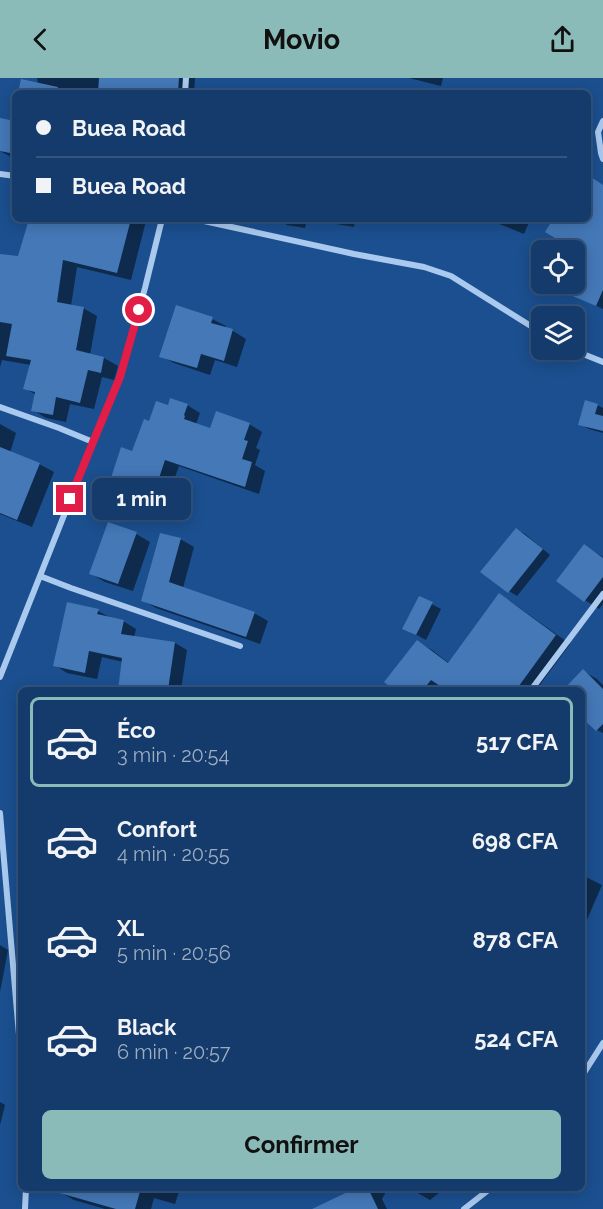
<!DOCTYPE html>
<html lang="fr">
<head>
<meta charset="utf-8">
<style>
	body { margin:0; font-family:Raleway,sans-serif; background:#1d4271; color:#f1f3f6; height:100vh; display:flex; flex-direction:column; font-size:22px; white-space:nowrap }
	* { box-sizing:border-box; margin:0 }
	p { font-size:20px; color:#9dadc1 }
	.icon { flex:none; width:33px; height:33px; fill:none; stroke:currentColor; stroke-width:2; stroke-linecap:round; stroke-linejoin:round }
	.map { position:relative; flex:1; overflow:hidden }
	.details { position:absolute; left:18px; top:609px; width:567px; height:504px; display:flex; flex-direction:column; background:#143b6b; border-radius:9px; box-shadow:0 3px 15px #0003,0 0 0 2px #33557e }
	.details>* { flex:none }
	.hud { position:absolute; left:12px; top:12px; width:579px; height:132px; border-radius:9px; box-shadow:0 3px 15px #0003,0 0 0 2px #33557e; display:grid; align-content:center; height:132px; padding:0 24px; background:#143b6b }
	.buttons { position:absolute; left:531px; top:162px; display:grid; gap:12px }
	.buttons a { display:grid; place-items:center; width:54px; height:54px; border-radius:9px; background:#143b6b; box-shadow:0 3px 15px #0003,0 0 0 2px #33557e; font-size:30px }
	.end { position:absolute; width:27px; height:27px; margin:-14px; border:8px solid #e11d48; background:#fff; box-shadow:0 0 0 3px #fff }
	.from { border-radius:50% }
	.bubble { position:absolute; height:42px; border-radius:9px; background:#143b6b; box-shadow:0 3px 15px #0003,0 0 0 2px #33557e; font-size:20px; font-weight:700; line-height:42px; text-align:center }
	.hud b { display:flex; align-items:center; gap:21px; height:57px; font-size:22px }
	.hud b+b { border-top:2px solid #33557e }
	.hud i { width:15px; height:15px; background:#f1f3f6 }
	ul { padding:10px 0 0; list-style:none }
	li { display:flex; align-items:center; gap:18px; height:90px; margin:0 12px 9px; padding:0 12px; border:3px solid transparent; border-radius:9px }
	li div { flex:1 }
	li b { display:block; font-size:22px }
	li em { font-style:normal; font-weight:700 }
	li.selected { border-color:#8bbbb9 }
	li>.icon { width:54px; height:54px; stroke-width:1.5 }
	.cta { display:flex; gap:12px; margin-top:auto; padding:12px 24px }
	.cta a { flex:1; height:69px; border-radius:9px; background:#8bbbb9; color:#111; font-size:24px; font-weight:700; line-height:69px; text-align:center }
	header { display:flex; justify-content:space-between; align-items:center; height:78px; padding:0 24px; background:#8bbbb9; color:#111; font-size:27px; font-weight:700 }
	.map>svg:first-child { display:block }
</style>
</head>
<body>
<header><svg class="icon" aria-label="back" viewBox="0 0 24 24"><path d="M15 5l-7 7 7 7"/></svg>Movio<svg class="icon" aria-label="share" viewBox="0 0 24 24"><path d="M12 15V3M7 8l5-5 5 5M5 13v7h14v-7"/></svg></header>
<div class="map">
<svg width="603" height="1131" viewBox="0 0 603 1131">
	<rect width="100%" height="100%" fill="#1b4f8f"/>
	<!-- shadow -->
	<path fill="#0007" d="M 37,0 L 195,0 L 194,15 L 19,15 L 38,6 Z
		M 409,0 L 443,0 L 441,8 Z
		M 15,34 L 15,81 L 0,73 L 0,54 L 13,44 Z
		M 588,98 L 603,108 L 603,231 L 570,215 L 587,177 L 554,141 L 588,141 Z
		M 31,141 L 142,141 L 146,143 L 131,202 L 77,189 L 71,228 L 83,230 L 97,238 L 90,277 L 104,280 L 118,288 L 114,302 L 102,299 L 94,331 L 70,326 L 66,344 L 46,340 L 33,332 L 36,317 L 25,310 L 31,287 L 2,282 L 0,289 L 0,177 L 19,179 Z
		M 277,141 L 307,141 L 305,150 L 287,147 Z
		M 307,141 L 355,141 L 354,149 Z
		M 487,141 L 528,141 L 530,142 L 524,156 Z
		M 212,241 L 226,248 L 225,250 L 233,253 L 246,261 L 237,289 L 215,282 L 210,297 L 174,285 L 161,278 Z
		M 187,327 L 200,335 L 196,346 L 211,352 L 249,346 L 262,354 L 256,370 L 260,372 L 255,387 L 265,393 L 259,416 L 179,388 L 169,416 L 166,415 L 162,426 L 123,413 L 110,405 L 133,375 L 150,345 L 168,329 Z
		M 597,327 L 603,330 L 603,355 L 589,351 L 580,346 Z
		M 0,346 L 16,355 L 10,375 L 39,386 L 54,394 L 32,449 L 0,436 Z
		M 516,451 L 525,456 L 550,477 L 517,518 L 509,513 Z
		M 136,456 L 150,464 L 133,513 L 105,504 L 91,496 Z
		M 180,461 L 194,469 L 183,510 L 254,535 L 268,543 L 260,566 L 156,530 L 142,522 Z
		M 585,468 L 603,479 L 603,526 L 599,531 L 585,522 L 559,503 Z
		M 500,517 L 514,526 L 570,566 L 536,612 L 396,612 L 417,564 L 432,572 L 450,586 Z
		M 420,520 L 441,531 L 426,562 L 404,550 Z
		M 98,533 L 111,540 L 123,543 L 136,551 L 134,559 L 175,565 L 187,572 L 181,612 L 192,611 L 194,612 L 149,612 L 123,584 L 102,579 L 97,601 L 67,595 L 55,587 Z
		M 583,593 L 597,601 L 603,607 L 603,655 L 597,652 L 582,637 L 582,612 L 565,612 Z
		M 582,797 L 602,807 L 586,844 L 582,842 Z
		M 0,867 L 8,872 L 0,914 Z
		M 0,1024 L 5,1027 L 0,1047 Z
		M 61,1110 L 180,1110 L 175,1126 L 154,1120 L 151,1131 L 105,1131 L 74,1122 L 60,1114 Z
		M 356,1110 L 388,1110 L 382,1121 L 387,1131 L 331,1131 Z
		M 413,1110 L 445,1110 L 430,1122 L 416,1114 Z"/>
	<!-- building -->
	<path fill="#4478b7" d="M 99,0 L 179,0 L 178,15 L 158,14 L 158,15 L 98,15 Z
		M 21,1 L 58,9 L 57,15 L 18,15 Z
		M 0,40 L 15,43 L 15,76 L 0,73 Z
		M 588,97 L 603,107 L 603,212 L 596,228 L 568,216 L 573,206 L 574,206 L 574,201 L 585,178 L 545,154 L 553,141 L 588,141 Z
		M 29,141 L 131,141 L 117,195 L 63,182 L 57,224 L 84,229 L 76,272 L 104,279 L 101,295 L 88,292 L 80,325 L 56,319 L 53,337 L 31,333 L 35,314 L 23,311 L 31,282 L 6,278 L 12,246 L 0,244 L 0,176 L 18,178 Z
		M 176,227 L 213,239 L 211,245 L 233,251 L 224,283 L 201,276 L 197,290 L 159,279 Z
		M 170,320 L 188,326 L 184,337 L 185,338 L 184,341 L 210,350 L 216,333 L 250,345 L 244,362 L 248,363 L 242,381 L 252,384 L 245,409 L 165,382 L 156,409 L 153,408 L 149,420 L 109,406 L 121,369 L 132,373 L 144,341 L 149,343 L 156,323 L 168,327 Z
		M 585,322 L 598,326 L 595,336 L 603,338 L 603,353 L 578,347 Z
		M 0,369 L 40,385 L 17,442 L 0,435 Z
		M 108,444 L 137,454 L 118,506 L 89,496 Z
		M 516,450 L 543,471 L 508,515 L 480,494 Z
		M 160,455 L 181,460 L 169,504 L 255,534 L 246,559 L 141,523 Z
		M 584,466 L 603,480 L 603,499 L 584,524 L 556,503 Z
		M 499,515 L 556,557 L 516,612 L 446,612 L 431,602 L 423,612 L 394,612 L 384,604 L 417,562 L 448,585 Z
		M 419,518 L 433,524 L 416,557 L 402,551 Z
		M 67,524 L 99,531 L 97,536 L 124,542 L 121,556 L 175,564 L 168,612 L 118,612 L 122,580 L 89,573 L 85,595 L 53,588 Z
		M 583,591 L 603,611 L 603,646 L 596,653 L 582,640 L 582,612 L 563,612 Z
		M 56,1110 L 141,1110 L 135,1131 L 116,1131 L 56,1114 Z
		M 356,1110 L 368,1110 L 378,1131 L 312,1131 Z"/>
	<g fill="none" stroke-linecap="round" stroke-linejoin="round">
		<!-- minor -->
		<path stroke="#a9c9ee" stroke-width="6" d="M 185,15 L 186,0
			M 603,43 L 598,54 L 601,75 L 603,81
			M 0,96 L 15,98
			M 195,141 L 354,176 L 424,189 L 451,198 L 542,255
			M 573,272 L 603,284
			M 0,329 L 59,350 L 93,364
			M 40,498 L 71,510 L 240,568
			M 0,599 L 93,364 L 120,299 L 145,210 L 162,141
			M 531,612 L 603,516
			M 0,735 L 21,980
			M 582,998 L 603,965
			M 25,1131 L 26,1110
			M 464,1131 L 491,1110"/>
	</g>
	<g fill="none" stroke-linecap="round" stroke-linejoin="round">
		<!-- route -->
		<path stroke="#e11d48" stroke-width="8" d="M 70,421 L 93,364 L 120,299 L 139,232"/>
	</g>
</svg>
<div class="buttons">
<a><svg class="icon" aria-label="locate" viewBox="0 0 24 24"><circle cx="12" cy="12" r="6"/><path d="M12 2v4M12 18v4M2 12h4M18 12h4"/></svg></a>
<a><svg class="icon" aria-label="layers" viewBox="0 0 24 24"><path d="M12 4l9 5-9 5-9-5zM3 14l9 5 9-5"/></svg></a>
</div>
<i class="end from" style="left:139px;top:232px"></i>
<i class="end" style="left:70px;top:421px"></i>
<div class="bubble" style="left:92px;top:400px;width:99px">1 min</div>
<div class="hud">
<b><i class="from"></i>Buea Road</b>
<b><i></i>Buea Road</b>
</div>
<section class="details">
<ul>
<li class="selected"><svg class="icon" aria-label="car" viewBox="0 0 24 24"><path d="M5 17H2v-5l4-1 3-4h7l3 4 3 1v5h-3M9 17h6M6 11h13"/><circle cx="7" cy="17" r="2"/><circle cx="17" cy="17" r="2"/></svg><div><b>Éco</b><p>3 min · 20:54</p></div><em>517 CFA</em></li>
<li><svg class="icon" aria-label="car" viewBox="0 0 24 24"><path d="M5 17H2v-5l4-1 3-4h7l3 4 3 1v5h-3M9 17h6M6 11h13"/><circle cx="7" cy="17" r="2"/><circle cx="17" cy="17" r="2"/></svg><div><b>Confort</b><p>4 min · 20:55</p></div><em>698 CFA</em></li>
<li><svg class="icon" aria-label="car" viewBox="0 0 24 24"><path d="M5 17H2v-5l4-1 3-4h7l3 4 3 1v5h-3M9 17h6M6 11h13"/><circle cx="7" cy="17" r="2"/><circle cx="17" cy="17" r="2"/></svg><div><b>XL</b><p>5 min · 20:56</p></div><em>878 CFA</em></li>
<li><svg class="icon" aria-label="car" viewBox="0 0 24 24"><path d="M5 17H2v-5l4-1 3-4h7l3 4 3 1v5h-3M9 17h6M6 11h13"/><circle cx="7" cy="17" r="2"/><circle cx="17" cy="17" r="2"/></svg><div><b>Black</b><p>6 min · 20:57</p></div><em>524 CFA</em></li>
</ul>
<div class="cta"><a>Confirmer</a></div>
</section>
</div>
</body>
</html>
